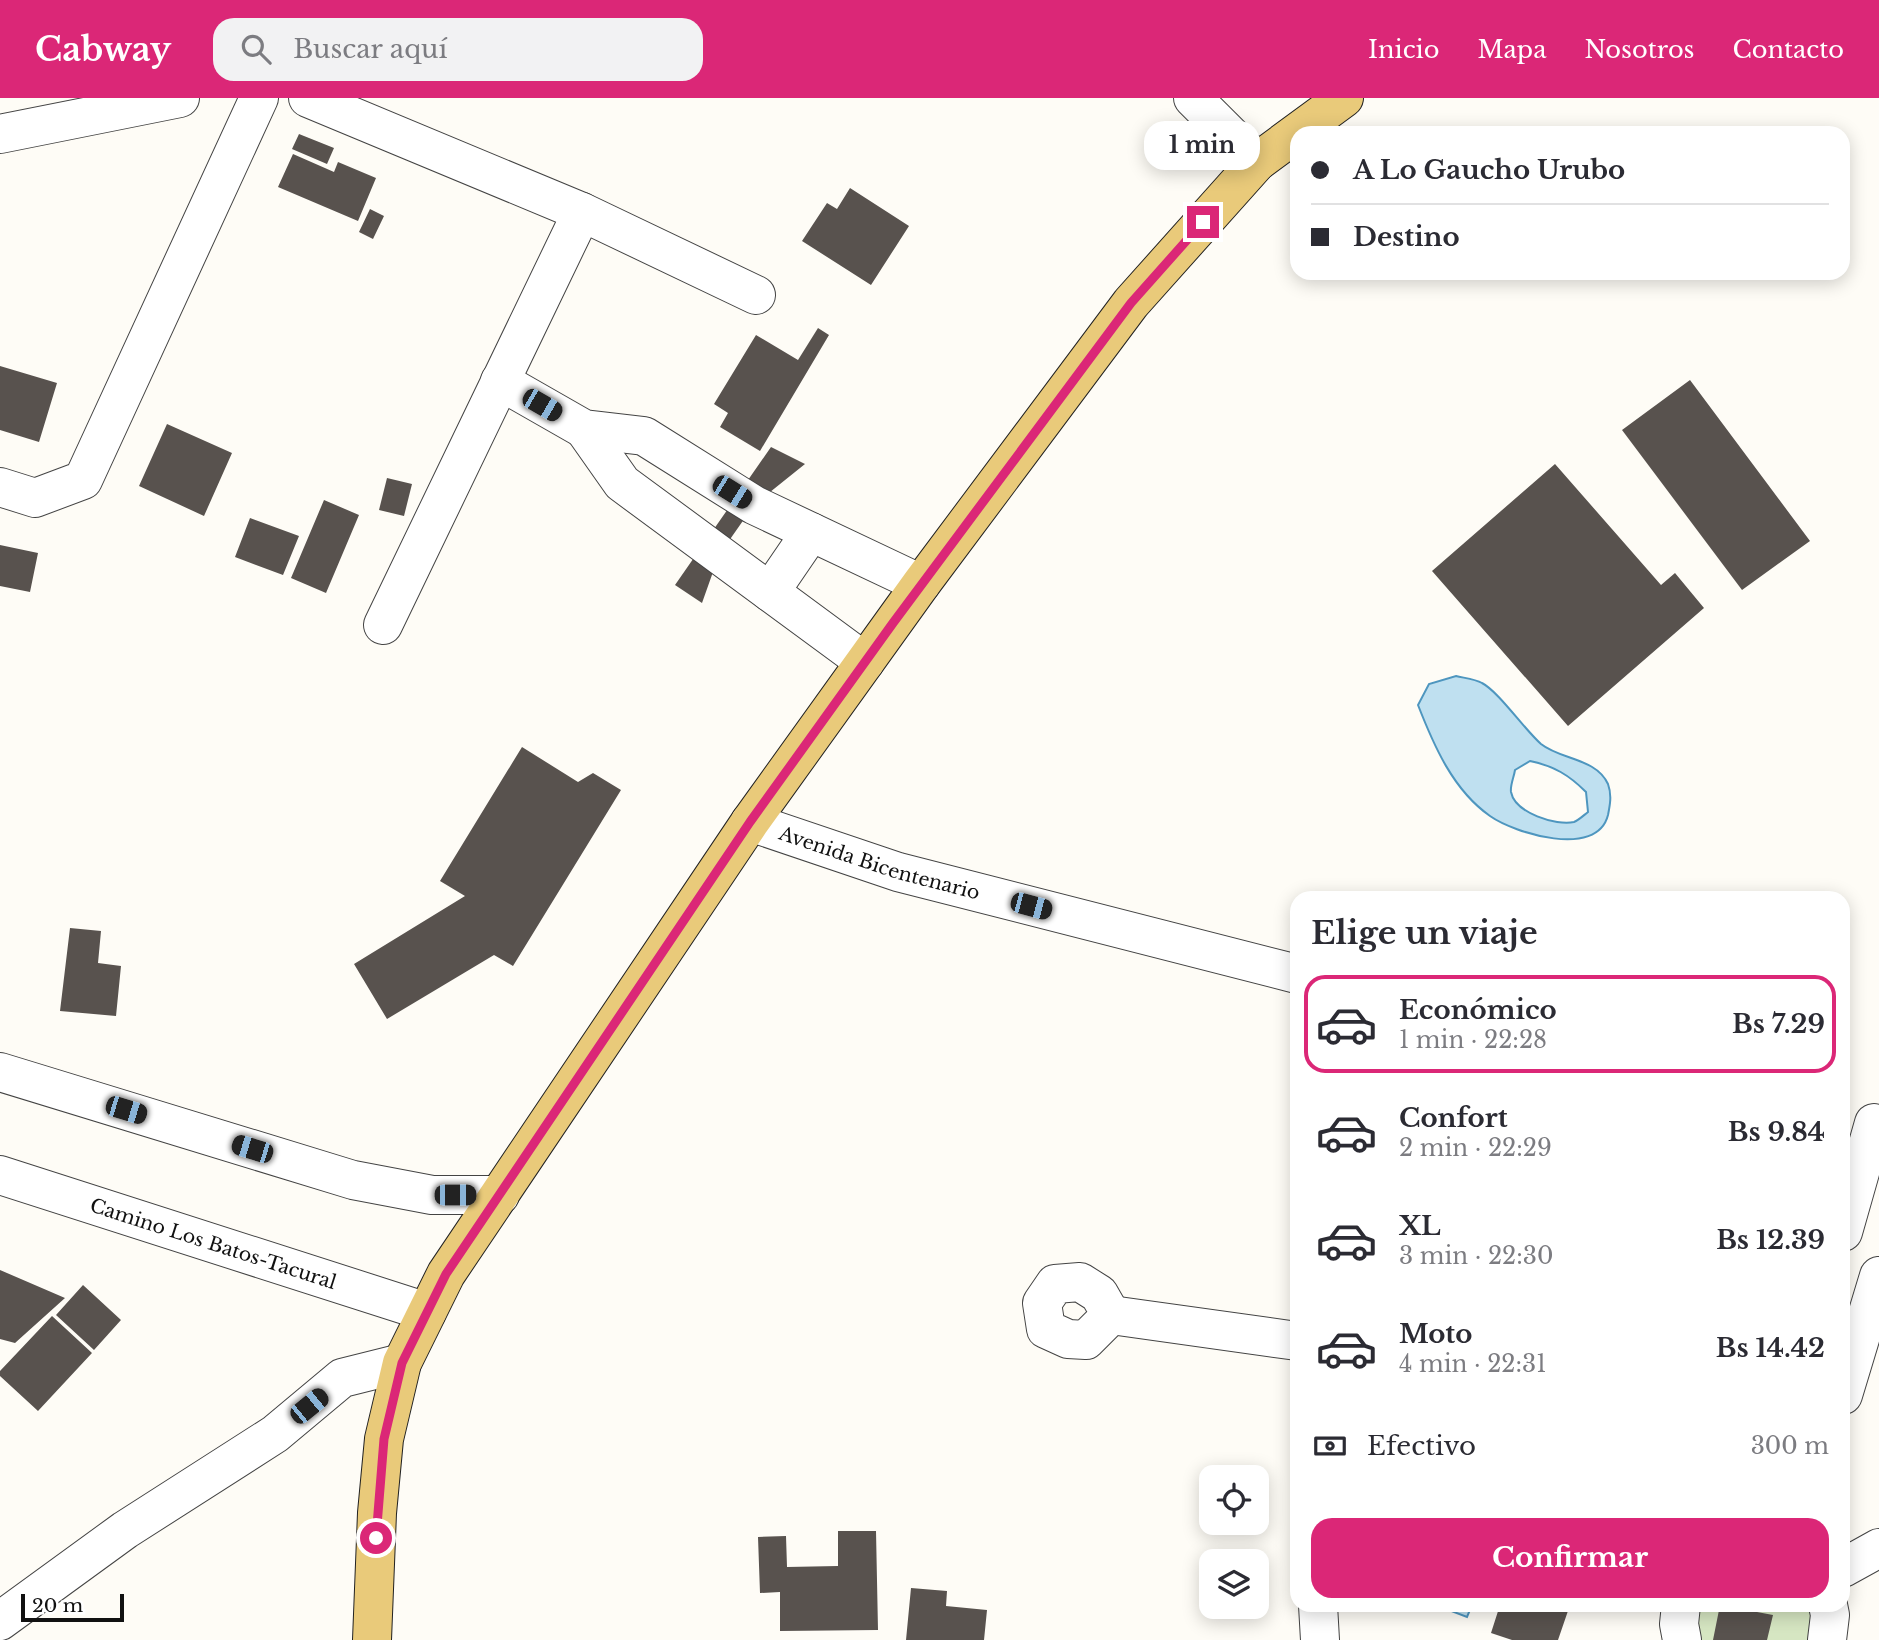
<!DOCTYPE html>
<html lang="es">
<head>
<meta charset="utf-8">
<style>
	body { margin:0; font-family:"Libre Baskerville",serif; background:#f2f2f3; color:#2b2b33; height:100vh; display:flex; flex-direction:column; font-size:26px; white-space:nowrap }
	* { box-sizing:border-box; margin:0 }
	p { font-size:23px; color:#7c7c81 }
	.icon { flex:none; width:38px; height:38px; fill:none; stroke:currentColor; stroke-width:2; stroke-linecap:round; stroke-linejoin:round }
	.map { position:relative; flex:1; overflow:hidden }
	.panel { position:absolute; left:1290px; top:793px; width:560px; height:721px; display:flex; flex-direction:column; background:#fff; border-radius:21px; box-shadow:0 4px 18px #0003 }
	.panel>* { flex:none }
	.top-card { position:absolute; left:1290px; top:28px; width:560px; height:154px; border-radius:21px; box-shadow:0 4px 18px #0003; display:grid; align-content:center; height:154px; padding:0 21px; background:#fff }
	.controls { position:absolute; left:1199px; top:1367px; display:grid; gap:14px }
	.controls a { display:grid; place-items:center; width:70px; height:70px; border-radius:14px; background:#fff; box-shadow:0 4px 18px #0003; font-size:35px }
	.scale { position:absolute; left:21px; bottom:18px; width:103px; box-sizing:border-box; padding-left:7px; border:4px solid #111; border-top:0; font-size:19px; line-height:24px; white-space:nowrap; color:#111; -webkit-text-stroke:5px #fff; paint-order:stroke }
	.end { position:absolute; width:32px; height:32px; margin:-16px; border:9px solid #db2777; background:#fff; box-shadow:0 0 0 4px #fff }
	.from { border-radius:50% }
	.bubble { position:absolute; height:49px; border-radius:21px; background:#fff; box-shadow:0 4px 18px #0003; font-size:23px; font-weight:700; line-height:49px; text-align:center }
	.car { position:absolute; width:21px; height:42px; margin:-21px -10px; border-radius:9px; box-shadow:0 0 5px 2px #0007; background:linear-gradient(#222 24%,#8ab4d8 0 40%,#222 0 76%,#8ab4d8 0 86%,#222 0) }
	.top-card b { display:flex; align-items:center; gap:24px; height:66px; font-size:26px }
	.top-card b+b { border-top:2px solid #e1e1e2 }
	.top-card i { width:18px; height:18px; background:#2b2b33 }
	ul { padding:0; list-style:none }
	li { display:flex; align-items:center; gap:21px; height:98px; margin:0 14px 10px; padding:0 7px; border:4px solid transparent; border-radius:21px }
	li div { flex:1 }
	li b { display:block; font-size:26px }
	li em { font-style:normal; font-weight:700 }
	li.selected { border-color:#db2777 }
	li>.icon { width:63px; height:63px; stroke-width:1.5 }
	h2 { padding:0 21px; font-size:32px; line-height:84px }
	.pay { display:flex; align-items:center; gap:18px; height:77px; padding:0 21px; font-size:26px }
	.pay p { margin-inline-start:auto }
	.button { display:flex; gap:14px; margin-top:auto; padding:14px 21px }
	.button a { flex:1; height:80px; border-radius:21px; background:#db2777; color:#fff; font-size:28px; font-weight:700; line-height:80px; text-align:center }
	header { display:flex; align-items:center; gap:42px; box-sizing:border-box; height:98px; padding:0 35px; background:#db2777; color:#fff }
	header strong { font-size:33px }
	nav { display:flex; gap:38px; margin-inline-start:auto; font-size:24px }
	.search { width:490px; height:63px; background:#f2f2f3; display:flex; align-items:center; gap:18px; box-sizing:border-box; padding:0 24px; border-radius:21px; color:#7c7c81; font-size:26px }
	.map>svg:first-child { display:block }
</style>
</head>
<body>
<header>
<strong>Cabway</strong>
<div class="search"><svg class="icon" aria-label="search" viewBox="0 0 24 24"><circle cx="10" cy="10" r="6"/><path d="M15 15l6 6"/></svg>Buscar aquí</div>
<nav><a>Inicio</a><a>Mapa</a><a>Nosotros</a><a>Contacto</a></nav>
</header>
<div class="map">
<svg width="1879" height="1542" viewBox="0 0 1879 1542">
	<rect width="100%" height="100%" fill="#fefcf6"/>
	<!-- green -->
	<path fill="#d6e6c2" d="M 1692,1507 L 1815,1507 L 1814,1542 L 1693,1542 Z"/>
	<!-- water -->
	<path fill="#bfe0f0" stroke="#4e96bf" stroke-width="2" fill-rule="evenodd" d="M 1456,578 C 1464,580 1475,581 1482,585 C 1499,594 1524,631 1541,646 C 1561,662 1596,660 1608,686 C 1612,697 1610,707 1608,717 C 1597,761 1514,735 1490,718 C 1453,692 1434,648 1418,607 L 1429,586 ZM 1530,663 C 1554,668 1569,677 1586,694 L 1588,714 C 1584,717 1579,722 1574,724 C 1556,728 1515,715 1511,694 C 1510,687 1514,679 1515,672 Z
		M 1448,1507 L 1472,1507 L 1467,1519 L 1446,1511 Z"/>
	<!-- building -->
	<path fill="#58524e" d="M 299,36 L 334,50 L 327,66 L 292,51 Z
		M 293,56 L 334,74 L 338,64 L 376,80 L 358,123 L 278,89 Z
		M 850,90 L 909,128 L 871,187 L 802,143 L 827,105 L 837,111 Z
		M 370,111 L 384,118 L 373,141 L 359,134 Z
		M 818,230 L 829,237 L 760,353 L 720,329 L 728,315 L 714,306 L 756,237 L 798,262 Z
		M 0,268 L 57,285 L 39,344 L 0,332 Z
		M 1690,282 L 1810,443 L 1742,492 L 1622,332 Z
		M 167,326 L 232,355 L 204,418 L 139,388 Z
		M 771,349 L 805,366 L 754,407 L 719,457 L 702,505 L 675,487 Z
		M 1555,366 L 1661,487 L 1675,475 L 1704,510 L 1568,628 L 1432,473 Z
		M 387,380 L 412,386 L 404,418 L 379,412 Z
		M 324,402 L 359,417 L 326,495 L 291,480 Z
		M 250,420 L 299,438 L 283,477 L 235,459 Z
		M 0,447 L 38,455 L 30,494 L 0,488 Z
		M 522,649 L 578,684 L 593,675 L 621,692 L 513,868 L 494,857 L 387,921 L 354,866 L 465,798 L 440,783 Z
		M 70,830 L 101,833 L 98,865 L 121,868 L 116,918 L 60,913 Z
		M 0,1172 L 65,1200 L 15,1245 L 0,1241 Z
		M 83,1187 L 121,1222 L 94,1252 L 56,1217 Z
		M 52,1218 L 92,1255 L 38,1313 L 0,1278 L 0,1273 Z
		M 838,1433 L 876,1433 L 878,1532 L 780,1533 L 780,1494 L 760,1495 L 758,1439 L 786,1438 L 787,1469 L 838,1468 Z
		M 911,1490 L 947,1493 L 946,1508 L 987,1512 L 984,1542 L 906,1542 Z
		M 1500,1507 L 1570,1507 L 1558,1542 L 1512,1542 L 1491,1535 Z
		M 1720,1507 L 1758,1507 L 1757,1514 L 1773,1517 L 1767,1542 L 1713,1542 Z"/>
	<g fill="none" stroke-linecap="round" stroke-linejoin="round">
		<!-- minor casing -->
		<g stroke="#444" stroke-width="40">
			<g id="minor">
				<path d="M 308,0 L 582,114 L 756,197"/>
				<path d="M 1193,0 L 1257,64"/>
				<path d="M 0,36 L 180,0"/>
				<path d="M 500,283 L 584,331 L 644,338 L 754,407 L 921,486"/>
				<path d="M 584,331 L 622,385 L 865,564"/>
				<path d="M 0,389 L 35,400 L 83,382 L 259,0"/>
				<path d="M 770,494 L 811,434"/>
				<path d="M 383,527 L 582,114"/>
				<path id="s1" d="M 750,724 L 898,774 L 1297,876"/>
				<path d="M 0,974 L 353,1082 L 432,1097 L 500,1097"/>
				<path id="s2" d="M 0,1077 L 427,1214"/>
				<path d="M 1843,1134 L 1874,1025"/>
				<path d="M 1080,1184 L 1099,1196 L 1111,1217 L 1086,1242 L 1068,1241 L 1046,1231 L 1042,1205 L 1055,1186 Z"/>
				<path d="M 1111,1217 L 1297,1243"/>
				<path d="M 1843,1297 L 1879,1178"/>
				<path d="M 1843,1470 L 1879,1450"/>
				<path d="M 1318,1507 L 1320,1542"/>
				<path d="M 1681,1507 L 1679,1526 L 1682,1542"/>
				<path d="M 0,1523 L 125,1432 L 275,1336 L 342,1280 L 402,1265"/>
				<path d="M 1827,1542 L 1830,1517 L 1828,1507"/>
			</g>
		</g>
		<!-- major casing -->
		<g stroke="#222" stroke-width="40">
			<path id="major" d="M 372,1542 L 377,1415 L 384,1341 L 402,1265 L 446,1176 L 750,724 L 921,486 L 1131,205 L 1257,64 L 1344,0"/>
		</g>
		<!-- minor -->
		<use href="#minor" stroke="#fff" stroke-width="38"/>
		<!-- major -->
		<use href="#major" stroke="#e9ca7a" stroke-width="38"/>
	</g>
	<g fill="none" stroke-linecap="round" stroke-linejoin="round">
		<!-- route -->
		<path stroke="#db2777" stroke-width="9" d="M 376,1440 L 384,1341 L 402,1265 L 446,1176 L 750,724 L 893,525 L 1131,205 L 1203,124"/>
	</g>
	<g text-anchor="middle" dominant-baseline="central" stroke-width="7" stroke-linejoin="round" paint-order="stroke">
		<!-- street labels -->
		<g font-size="19" fill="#111" stroke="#fff">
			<text stroke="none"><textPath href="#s1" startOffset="136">Avenida Bicentenario</textPath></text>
			<text stroke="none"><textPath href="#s2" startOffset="224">Camino Los Batos-Tacural</textPath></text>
		</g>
	</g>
</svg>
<div class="controls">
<a><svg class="icon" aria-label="locate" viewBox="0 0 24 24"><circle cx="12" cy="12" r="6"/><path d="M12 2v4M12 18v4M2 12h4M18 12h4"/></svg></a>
<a><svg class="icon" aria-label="layers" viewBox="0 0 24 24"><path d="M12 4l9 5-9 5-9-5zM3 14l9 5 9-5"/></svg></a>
</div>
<div class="scale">20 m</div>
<i class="end from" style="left:376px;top:1440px"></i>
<i class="end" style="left:1203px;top:124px"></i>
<div class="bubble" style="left:1144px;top:23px;width:116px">1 min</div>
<i class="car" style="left:542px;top:307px;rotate:120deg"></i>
<i class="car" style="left:732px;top:394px;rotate:122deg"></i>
<i class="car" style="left:1031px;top:808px;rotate:105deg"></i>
<i class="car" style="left:126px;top:1012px;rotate:107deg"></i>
<i class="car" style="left:252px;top:1051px;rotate:287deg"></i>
<i class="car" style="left:455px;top:1097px;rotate:90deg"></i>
<i class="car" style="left:309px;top:1308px;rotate:51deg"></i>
<div class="top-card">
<b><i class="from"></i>A Lo Gaucho Urubo</b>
<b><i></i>Destino</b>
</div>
<section class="panel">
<h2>Elige un viaje</h2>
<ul>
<li class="selected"><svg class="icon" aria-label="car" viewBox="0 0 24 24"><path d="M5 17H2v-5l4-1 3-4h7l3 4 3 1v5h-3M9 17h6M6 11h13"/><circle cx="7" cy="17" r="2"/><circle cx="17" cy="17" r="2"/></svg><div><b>Económico</b><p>1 min · 22:28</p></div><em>Bs 7.29</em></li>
<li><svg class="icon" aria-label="car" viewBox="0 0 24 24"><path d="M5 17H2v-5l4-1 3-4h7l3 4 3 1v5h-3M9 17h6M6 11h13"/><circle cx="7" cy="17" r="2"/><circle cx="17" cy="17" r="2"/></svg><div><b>Confort</b><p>2 min · 22:29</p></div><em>Bs 9.84</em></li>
<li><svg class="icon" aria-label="car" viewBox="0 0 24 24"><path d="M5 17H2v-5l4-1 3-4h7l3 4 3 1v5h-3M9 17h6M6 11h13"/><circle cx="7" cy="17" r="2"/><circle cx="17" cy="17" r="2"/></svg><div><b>XL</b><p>3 min · 22:30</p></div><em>Bs 12.39</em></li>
<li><svg class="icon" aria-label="car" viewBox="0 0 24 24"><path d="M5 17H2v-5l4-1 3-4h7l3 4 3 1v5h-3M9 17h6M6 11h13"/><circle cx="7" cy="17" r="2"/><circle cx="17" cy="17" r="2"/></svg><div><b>Moto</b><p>4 min · 22:31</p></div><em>Bs 14.42</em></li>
</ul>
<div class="pay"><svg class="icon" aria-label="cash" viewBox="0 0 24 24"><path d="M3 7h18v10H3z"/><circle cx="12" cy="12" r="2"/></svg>Efectivo<p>300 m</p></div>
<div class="button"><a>Confirmar</a></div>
</section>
</div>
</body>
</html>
